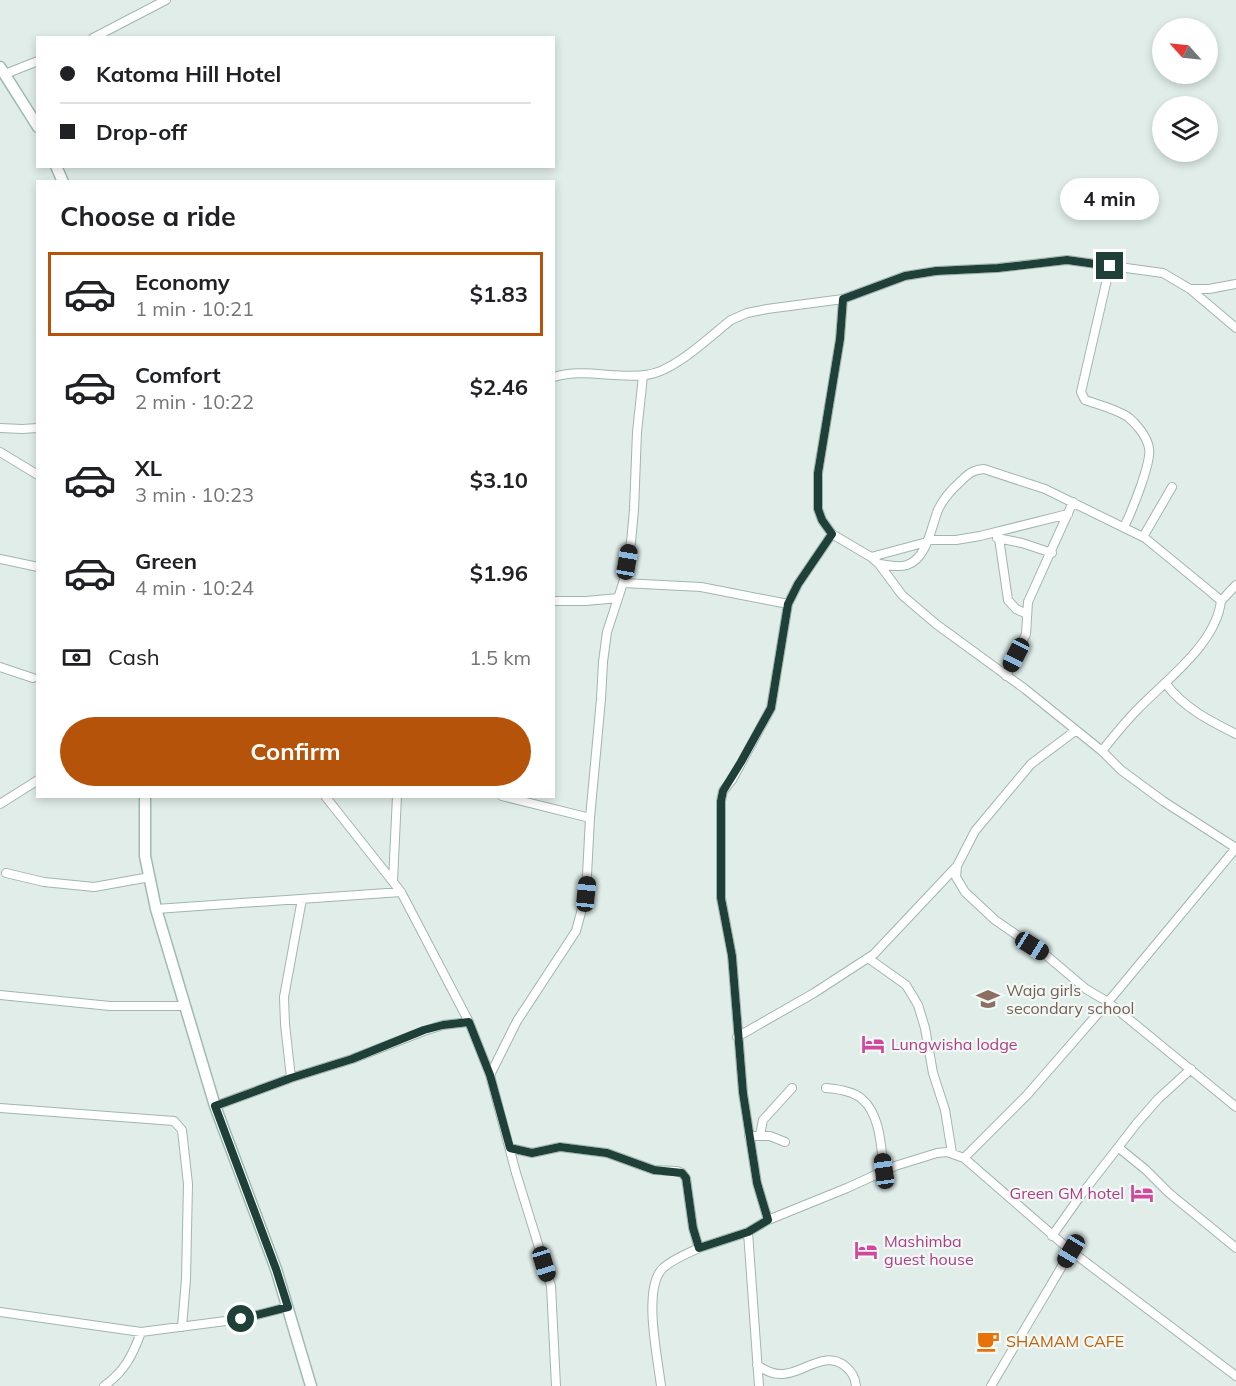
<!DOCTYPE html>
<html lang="en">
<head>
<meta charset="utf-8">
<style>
	body { margin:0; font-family:Mulish,sans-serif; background:#f2f2f2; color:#202124; height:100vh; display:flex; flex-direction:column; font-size:22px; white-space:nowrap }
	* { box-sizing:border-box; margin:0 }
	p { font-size:20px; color:#757577 }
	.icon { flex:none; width:33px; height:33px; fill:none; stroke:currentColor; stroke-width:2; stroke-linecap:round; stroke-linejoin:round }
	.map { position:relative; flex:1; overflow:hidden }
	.drawer { position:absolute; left:36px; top:180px; width:519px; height:618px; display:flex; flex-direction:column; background:#fff; border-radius:0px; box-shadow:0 3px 9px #0003 }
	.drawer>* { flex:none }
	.hud { position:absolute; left:36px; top:36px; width:519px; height:132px; border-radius:0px; box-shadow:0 3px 9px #0003; display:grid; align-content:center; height:132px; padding:0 24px; background:#fff }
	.needle { width:39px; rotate:297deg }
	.fabs { position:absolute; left:1152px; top:18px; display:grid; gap:12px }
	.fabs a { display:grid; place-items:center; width:66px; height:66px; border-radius:50%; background:#fff; box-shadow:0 3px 9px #0003; font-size:30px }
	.end { position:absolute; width:27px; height:27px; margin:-14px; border:8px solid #1f3f39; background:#fff; box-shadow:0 0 0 3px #fff }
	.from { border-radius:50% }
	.bubble { position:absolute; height:42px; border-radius:21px; background:#fff; box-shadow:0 3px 9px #0003; font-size:20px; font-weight:700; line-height:42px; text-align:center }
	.car { position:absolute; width:18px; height:36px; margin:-18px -9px; border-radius:8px; box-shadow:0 0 4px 2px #0007; background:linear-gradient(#222 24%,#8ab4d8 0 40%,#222 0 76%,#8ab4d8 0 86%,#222 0) }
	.hud b { display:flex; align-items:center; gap:21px; height:57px; font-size:22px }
	.hud b+b { border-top:2px solid #e0e0e0 }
	.hud i { width:15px; height:15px; background:#202124 }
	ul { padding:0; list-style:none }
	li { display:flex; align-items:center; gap:18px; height:84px; margin:0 12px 9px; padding:0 12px; border:3px solid transparent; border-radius:0px }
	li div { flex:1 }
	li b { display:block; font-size:22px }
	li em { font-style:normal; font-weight:700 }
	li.current { border-color:#b45309 }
	li>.icon { width:54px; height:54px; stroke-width:1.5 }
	h2 { padding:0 24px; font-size:27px; line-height:72px }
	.pay { display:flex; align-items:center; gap:15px; height:66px; padding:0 24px; font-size:22px }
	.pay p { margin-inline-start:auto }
	.button { display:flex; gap:12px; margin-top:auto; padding:12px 24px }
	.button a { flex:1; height:69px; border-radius:36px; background:#b45309; color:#fff; font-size:24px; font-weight:700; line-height:69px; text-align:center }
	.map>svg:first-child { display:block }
</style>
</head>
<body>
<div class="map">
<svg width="1236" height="1386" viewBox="0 0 1236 1386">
	<rect width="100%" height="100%" fill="#e0ede8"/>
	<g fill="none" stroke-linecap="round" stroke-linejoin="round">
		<!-- minor casing -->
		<g stroke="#a2b5b0" stroke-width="10">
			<path id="minor" d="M 93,38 L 166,0
				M 5,74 L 38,61
				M 1110,266 L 1081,392 L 1085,400 C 1099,405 1116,409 1128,417 C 1137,424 1147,437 1149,448 C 1152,462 1131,513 1124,527
				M 1190,289 L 1209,289 L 1236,284
				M 843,299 L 840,339 L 818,473 L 818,509 L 822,520 L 832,534 L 871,557 L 879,564 L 902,595 L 936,624 L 1025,689 L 1102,751 L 1121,770 L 1163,801 L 1236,848
				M 554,377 C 584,368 615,379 646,375 C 674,372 709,337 731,320 L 747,313 L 767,309 L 843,299 L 905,276 L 936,271 L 997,268 L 1067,260 L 1163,273 L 1190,289 L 1236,328
				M 0,428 L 22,429 L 38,428
				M 0,452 L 38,475
				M 1143,537 L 1172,487
				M 997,538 L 1022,543 L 1052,553
				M 999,538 L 1008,600 L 1016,609 L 1027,614
				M 928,540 L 956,540 L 980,536 L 1068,514
				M 871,557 L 927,542
				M 0,559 L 38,567
				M 879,564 C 888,565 898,568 907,565 C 927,558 931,528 938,510 C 943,499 952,489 961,481 C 969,473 973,470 984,469 L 1045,489 L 1145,538 L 1212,593 L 1221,601 C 1216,644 1166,680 1138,709 C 1125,722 1113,737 1102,751
				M 623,583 L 701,587 L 788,604
				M 554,601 L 586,601 L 618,598
				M 1221,601 L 1236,585
				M 0,667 L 33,678
				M 1006,676 L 1026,634 L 1028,602 L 1073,502
				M 1166,684 C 1184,708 1210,721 1236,734
				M 1075,731 L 1031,764 L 975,831 L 957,866 L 956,877 L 965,892 L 995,920 L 1047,956 L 1086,989 L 1108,1002 L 1236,848
				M 325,796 L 401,892 L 469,1022 L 490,1075 L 516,1173 L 551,1286 L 556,1386
				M 502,796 L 590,818
				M 0,804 L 38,780
				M 6,873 L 44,882 L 94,887 L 150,877
				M 393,881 L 397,796
				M 156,909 L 401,892
				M 868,958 L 906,985 L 918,1005 L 925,1028 L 933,1073 L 945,1110 L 952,1153
				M 0,995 L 110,1006 L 185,1006
				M 737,1037 L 814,993 L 874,954 L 956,867
				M 490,1075 L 517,1021 L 576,931 L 586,894 L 590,818 L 601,699 L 603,662 L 607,632 L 623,583 L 631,542 L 634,510 L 637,432 L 643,376
				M 291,1078 L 285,1024 L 284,997 L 302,899
				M 826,1088 C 838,1089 853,1091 862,1099 C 881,1115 881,1149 884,1171
				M 215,1106 L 291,1078 L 352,1059 L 424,1031 L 443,1025 L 469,1022
				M 0,1108 L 174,1121 L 182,1130 L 188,1184 L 186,1279 L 182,1327
				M 760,1135 L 763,1120 L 792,1088
				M 749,1136 L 770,1136 L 785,1142
				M 510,1148 L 532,1153 L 560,1147 L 607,1153 L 654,1170 L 677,1171 L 682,1173 L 686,1178 L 693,1228 L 699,1248 C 686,1254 673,1259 663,1268 C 642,1288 658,1359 661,1386
				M 1119,1148 L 1146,1170 L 1169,1193 L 1236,1248
				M 964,1158 L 1027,1095 L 1108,1002 L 1236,1107
				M 768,1220 L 757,1183 L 743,1093 L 732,956 L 721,898 L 721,801 L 723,791 L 732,780 L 771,708 L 788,604 L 798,584 L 832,534
				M 748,1232 L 759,1386
				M 1052,1236 L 1081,1195 L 1137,1123 L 1158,1099 L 1191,1069
				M 699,1248 L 748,1232 L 768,1220 L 847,1188 L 895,1166 L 937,1153 L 947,1152 L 964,1158 L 1071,1251 L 1236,1376
				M 0,1312 L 141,1332 L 241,1319 L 288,1307
				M 757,1365 C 764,1370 773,1375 783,1374 C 804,1373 824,1350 845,1366 C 852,1372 855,1377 856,1386
				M 104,1386 C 124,1372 133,1355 141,1332
				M 991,1386 L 1071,1251"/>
		</g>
		<!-- secondary casing -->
		<g stroke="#9ebab2" stroke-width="13">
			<path id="secondary" d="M 0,67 L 38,127
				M 56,166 L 63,182
				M 145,796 L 145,856 L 156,909 L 215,1106 L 276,1269 L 311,1386"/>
		</g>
		<!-- minor -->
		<use href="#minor" stroke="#fff" stroke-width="8"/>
		<!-- secondary -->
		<use href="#secondary" stroke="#fff" stroke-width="10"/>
	</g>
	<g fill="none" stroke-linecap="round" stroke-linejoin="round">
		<!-- route -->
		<path stroke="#1f3f39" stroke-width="8" d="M 241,1319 L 288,1307 L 276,1269 L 215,1106 L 291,1078 L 352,1059 L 424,1030 L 443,1025 L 469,1022 L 490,1075 L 510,1148 L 532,1153 L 560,1147 L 607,1153 L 654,1170 L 682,1173 L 686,1178 L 693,1228 L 699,1248 L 748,1232 L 768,1220 L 757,1183 L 743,1093 L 732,956 L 721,898 L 721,801 L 723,791 L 741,762 L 771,708 L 788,604 L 798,584 L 832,534 L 822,520 L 818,509 L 818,473 L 840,339 L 843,299 L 905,276 L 936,271 L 998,268 L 1067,260 L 1110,266"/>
	</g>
	<!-- icons -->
	<defs>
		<g id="school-bare" transform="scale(1.8)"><path d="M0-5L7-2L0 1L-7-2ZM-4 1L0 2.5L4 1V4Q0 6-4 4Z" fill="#8d6e63" stroke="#f1f9f6" stroke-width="2.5" paint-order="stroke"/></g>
		<g id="hotel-bare" transform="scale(1.8)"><path d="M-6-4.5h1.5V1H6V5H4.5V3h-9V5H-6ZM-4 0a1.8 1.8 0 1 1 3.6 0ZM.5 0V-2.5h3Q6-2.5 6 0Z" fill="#d1479c" stroke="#f1f9f6" stroke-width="2.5" paint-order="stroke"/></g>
		<g id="cafe-bare" transform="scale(1.8)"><path d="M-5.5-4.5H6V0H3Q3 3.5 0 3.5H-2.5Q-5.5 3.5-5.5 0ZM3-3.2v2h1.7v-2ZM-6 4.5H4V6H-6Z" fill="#e8710a" stroke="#f1f9f6" stroke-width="2.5" paint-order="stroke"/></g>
	</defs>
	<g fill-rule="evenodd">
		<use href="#school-bare" x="988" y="999"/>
		<use href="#hotel-bare" x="873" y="1044"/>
		<use href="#hotel-bare" x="1142" y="1193"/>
		<use href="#hotel-bare" x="866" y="1250"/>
		<use href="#cafe-bare" x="988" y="1341"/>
	</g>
	<g text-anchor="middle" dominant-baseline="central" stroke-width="4.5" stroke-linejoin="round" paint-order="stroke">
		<!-- education labels -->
		<g font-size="16" fill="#785e54" stroke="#f1f9f6" text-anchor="start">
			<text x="1006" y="990">Waja girls<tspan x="1006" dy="18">secondary school</tspan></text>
		</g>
		<!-- hotel labels -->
		<g font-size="16" fill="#b23c85" stroke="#f1f9f6" text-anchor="start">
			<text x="891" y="1044">Lungwisha lodge</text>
			<text x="1124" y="1193" text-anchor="end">Green GM hotel</text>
			<text x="884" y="1241">Mashimba<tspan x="884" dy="18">guest house</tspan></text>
		</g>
		<!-- food labels -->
		<g font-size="16" fill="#c56008" stroke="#f1f9f6" text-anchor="start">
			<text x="1006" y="1341">SHAMAM CAFE</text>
		</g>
	</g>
</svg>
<div class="fabs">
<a><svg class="needle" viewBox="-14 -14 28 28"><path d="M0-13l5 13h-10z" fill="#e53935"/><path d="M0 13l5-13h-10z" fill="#757577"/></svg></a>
<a><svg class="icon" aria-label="layers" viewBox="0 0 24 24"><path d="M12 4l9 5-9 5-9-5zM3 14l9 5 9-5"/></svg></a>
</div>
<i class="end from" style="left:241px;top:1319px"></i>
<i class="end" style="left:1110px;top:266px"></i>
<div class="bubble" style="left:1060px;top:178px;width:99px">4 min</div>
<i class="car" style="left:627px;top:562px;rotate:10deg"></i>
<i class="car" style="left:1016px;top:655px;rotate:207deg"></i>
<i class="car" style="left:586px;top:894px;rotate:6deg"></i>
<i class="car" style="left:1032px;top:946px;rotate:122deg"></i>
<i class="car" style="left:884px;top:1171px;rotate:352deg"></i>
<i class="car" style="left:1071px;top:1251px;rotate:211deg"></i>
<i class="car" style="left:544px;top:1264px;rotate:163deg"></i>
<div class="hud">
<b><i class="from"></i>Katoma Hill Hotel</b>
<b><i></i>Drop-off</b>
</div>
<section class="drawer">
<h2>Choose a ride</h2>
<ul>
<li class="current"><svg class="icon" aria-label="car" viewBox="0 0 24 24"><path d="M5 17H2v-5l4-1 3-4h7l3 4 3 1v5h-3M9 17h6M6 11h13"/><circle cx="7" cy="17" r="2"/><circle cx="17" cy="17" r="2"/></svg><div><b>Economy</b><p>1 min · 10:21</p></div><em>$1.83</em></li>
<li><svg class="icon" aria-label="car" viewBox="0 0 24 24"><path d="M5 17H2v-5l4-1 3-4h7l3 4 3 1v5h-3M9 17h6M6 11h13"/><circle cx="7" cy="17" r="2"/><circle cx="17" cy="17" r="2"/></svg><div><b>Comfort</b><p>2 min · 10:22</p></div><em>$2.46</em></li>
<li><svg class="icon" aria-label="car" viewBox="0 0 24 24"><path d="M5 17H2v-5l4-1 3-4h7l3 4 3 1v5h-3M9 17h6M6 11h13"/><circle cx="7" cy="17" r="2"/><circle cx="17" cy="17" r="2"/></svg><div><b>XL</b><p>3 min · 10:23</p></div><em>$3.10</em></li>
<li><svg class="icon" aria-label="car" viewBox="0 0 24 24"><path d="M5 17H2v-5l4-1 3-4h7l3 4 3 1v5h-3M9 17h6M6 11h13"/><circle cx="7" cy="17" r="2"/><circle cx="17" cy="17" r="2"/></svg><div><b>Green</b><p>4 min · 10:24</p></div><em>$1.96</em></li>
</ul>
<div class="pay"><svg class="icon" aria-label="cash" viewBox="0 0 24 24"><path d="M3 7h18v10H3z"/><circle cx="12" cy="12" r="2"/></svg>Cash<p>1.5 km</p></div>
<div class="button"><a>Confirm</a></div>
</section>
</div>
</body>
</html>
